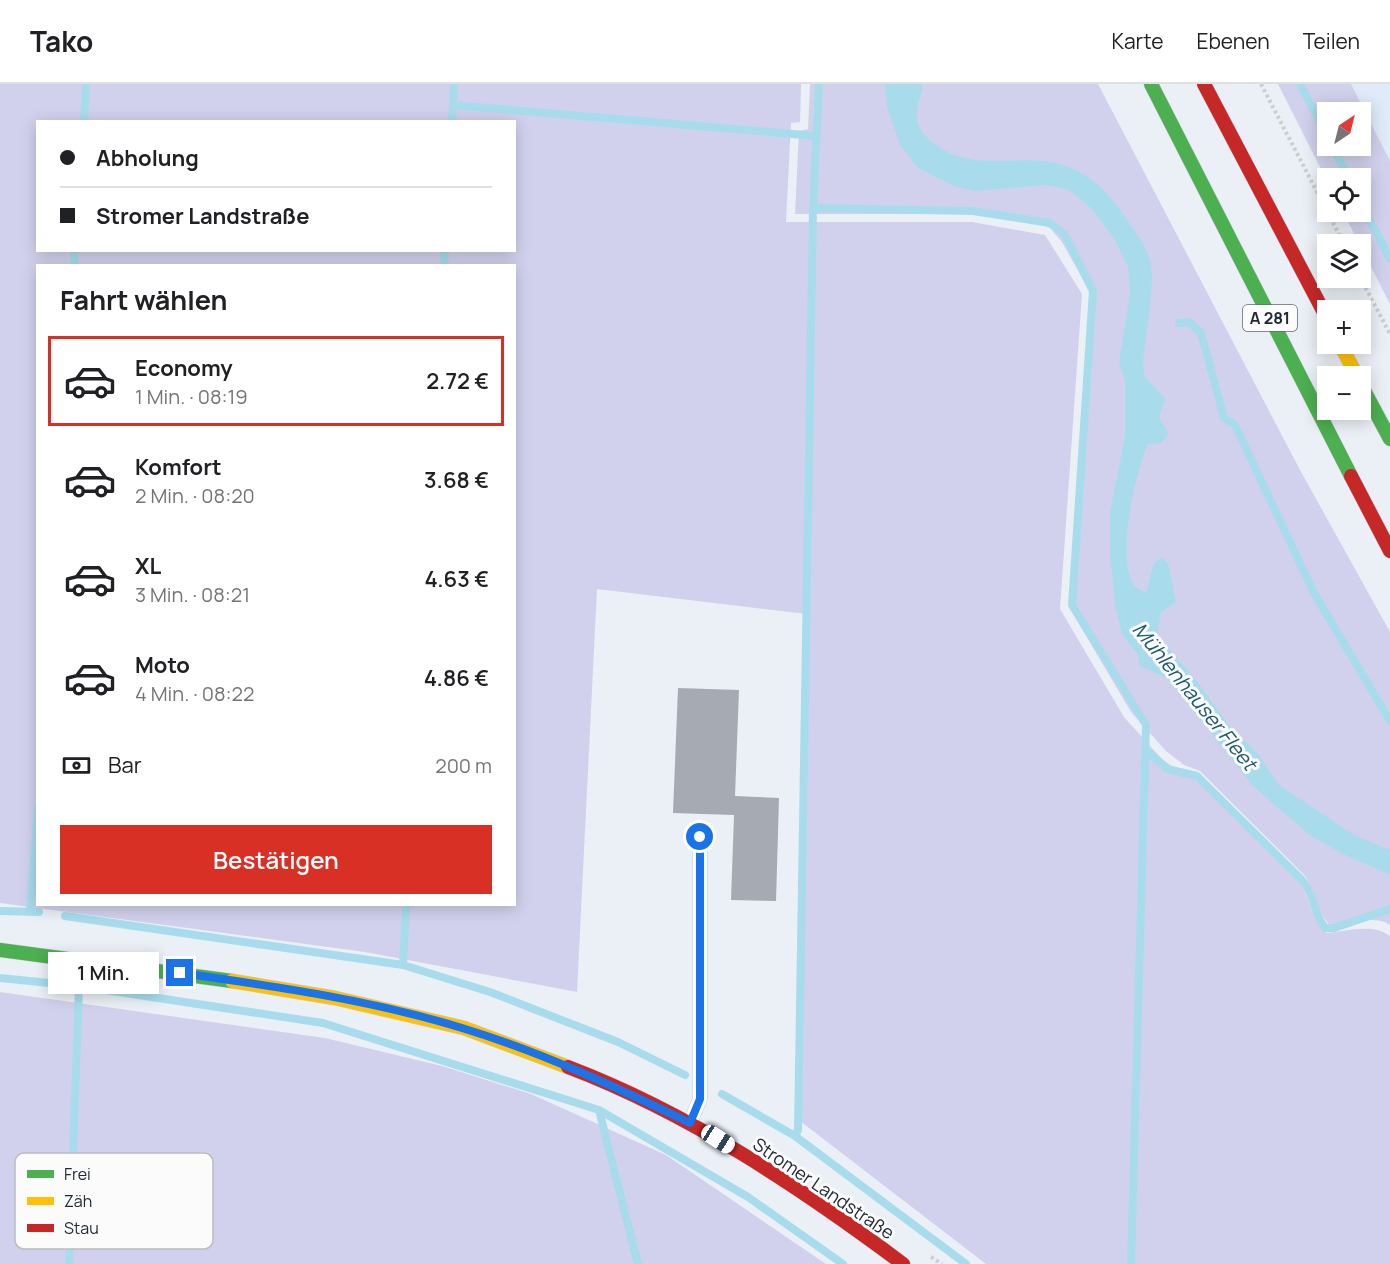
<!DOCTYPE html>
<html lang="de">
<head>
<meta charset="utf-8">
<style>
	body { margin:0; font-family:Manrope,sans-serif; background:#f6f6f6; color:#202124; height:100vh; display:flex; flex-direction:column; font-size:22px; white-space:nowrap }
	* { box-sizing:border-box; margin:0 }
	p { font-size:20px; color:#757577 }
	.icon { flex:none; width:33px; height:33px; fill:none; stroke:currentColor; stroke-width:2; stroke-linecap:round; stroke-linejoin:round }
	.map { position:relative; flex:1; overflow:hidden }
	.sheet { position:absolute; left:36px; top:180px; width:480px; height:642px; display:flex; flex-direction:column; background:#fff; border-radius:0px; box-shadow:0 3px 15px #0003 }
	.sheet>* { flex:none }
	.hud { position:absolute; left:36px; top:36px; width:480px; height:132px; border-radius:0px; box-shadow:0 3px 15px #0003; display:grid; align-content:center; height:132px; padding:0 24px; background:#fff }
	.needle { width:39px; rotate:35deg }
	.tools { position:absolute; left:1317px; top:18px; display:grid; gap:12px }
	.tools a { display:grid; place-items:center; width:54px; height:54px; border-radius:0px; background:#fff; box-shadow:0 3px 15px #0003; font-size:30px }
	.end { position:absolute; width:27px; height:27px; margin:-14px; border:8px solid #1a73e8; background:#fff; box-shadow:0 0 0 3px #fff }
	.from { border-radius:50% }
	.bubble { position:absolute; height:42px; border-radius:0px; background:#fff; box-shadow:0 3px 15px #0003; font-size:20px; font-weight:600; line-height:42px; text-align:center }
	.car { position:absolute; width:18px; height:36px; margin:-18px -9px; border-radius:8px; box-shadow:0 0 4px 2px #0007; background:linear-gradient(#fff 24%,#345 0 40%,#fff 0 76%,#345 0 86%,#fff 0) }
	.hud b { display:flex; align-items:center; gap:21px; height:57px; font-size:22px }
	.hud b+b { border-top:2px solid #e0e0e0 }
	.hud i { width:15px; height:15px; background:#202124 }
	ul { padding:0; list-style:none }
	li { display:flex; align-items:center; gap:18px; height:90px; margin:0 12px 9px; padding:0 12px; border:3px solid transparent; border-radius:0px }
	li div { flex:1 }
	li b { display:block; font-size:22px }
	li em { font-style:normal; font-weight:600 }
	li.active { border-color:#d93025 }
	li>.icon { width:54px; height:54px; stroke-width:1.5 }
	h2 { padding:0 24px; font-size:27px; line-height:72px }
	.pay { display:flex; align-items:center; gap:15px; height:66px; padding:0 24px; font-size:22px }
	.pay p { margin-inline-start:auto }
	.button { display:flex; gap:12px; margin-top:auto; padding:12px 24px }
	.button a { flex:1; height:69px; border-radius:0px; background:#d93025; color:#fff; font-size:24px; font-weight:600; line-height:69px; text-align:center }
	header { display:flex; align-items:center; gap:36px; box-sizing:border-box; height:84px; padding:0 30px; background:#fff; border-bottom:2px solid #e0e0e0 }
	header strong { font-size:28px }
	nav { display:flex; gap:33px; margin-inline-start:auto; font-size:21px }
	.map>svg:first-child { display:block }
</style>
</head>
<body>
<header>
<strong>Tako</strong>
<nav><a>Karte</a><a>Ebenen</a><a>Teilen</a></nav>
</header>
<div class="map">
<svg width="1390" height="1180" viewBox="0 0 1390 1180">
	<rect width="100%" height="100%" fill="#ebf0f6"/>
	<!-- built -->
	<path fill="#dfebf9" d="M 1350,0 L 1390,0 L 1390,78 Z"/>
	<!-- green -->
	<path fill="#d1d1ed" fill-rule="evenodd" d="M 0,0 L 801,0 L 800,38 L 791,39 L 786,138 L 972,138 L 1045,151 L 1082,210 L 1060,525 L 1124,633 L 1160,673 L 1180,689 L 1196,694 L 1299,798 C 1312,816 1309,833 1327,849 C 1347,847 1373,839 1390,852 L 1390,1180 L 986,1180 L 800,1037 L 807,530 L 597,505 L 577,908 L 365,868 L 0,819 ZM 38,38 L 514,38 L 514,166 L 38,166 ZM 38,182 L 514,182 L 514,820 L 38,820 Z
		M 810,0 L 1098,0 L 1300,386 L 1390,548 L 1390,841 C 1376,831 1347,839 1330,841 C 1316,828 1316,807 1305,792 L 1200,687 L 1184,681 L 1166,667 L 1131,628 L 1069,523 L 1090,208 L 1062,158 L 1050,144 L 1042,141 L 973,130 L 795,130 L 799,47 L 808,45 Z
		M 1278,0 L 1351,0 L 1390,77 L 1390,220 L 1343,128 L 1360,128 L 1360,94 L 1328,94 L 1327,97 ZM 1328,28 L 1360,28 L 1360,62 L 1328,62 Z
		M 0,908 L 325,954 L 442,982 L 531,1010 L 666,1071 L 826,1180 L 0,1180 Z"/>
	<!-- water -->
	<path fill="#a8dced" d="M 885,0 L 923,0 C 921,13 914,26 918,40 C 921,49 931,58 939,63 C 979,89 1021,68 1063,81 C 1091,90 1112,112 1127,136 C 1137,150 1147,163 1151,180 C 1155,200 1145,257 1143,280 L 1145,293 L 1165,314 L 1159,334 L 1169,350 L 1160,360 L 1148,360 C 1135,387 1116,476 1134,501 C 1136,504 1143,507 1146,509 L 1153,481 L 1161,473 L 1168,479 L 1176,518 L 1161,528 L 1157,551 L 1197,597 L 1228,640 L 1258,670 L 1279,701 L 1354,751 L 1390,766 L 1390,791 L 1343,770 L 1311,752 L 1253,702 L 1167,594 L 1140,582 L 1138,571 L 1122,550 L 1115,520 L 1110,471 L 1110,428 L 1125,352 L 1125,296 L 1119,279 L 1130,209 L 1128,183 L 1115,156 L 1092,125 L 1069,106 L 1047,101 L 976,107 L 953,102 L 918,84 L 900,61 L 887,23 Z"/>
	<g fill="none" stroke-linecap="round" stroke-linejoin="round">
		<!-- stream -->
		<path stroke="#a8dced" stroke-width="8" d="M 1300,0 L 1328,53
			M 453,21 L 816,52
			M 84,38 L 86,0
			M 452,38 L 454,0
			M 1332,62 L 1349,94
			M 1360,117 L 1390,175
			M 813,124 L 973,127 L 1050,139 L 1065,151 L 1093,207 L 1072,521 L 1146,641 L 1131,1180
			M 74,182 L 75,166
			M 444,182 L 445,166
			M 1179,239 L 1189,238 L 1201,249 L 1224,334 L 1235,341 L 1314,509 L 1390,637
			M 1145,665 L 1167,685 L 1197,692 L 1301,795 C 1316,812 1312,827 1325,844 L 1334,844 L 1390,825
			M 0,827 L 39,828
			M 30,827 L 38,724
			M 65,832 L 403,881 L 490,908 L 618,958 L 685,991
			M 403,881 L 406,820
			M 0,894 L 79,902 L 323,939 L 599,1026 L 748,1113 L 843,1180
			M 722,1010 L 795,1052 L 966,1180
			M 599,1026 L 638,1180
			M 795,1052 L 798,1046 L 813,124 L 819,0
			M 69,1180 L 79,902"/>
	</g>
	<!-- building -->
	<path fill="#a6aab2" d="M 678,604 L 739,606 L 735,712 L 779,714 L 776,817 L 731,816 L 734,731 L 673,729 Z"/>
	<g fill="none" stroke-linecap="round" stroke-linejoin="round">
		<!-- lane casing -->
		<g stroke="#c6cdd5" stroke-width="15">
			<path id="lane" d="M 690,1039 L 700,1015 L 700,753"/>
		</g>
		<!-- fast casing -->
		<g stroke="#c6cdd5" stroke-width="15">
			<path id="fast" d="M 1151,0 L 1351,392
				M 1360,299 L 1390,355
				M 0,866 L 232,897"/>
		</g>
		<!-- slow casing -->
		<g stroke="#c6cdd5" stroke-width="15">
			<path id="slow" d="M 1340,260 L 1357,292
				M 232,897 L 335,914 L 464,944 L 568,983"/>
		</g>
		<!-- jam casing -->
		<g stroke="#c6cdd5" stroke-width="15">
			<path id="jam" d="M 1204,0 L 1328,236
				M 1351,392 L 1390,467
				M 568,983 C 689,1029 800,1103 903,1180"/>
		</g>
		<!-- path -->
		<path stroke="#cbced0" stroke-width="4" stroke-dasharray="3 3" stroke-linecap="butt" d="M 1261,0 L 1344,160
			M 1360,193 L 1390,250
			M 931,1173 L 942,1180"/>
		<!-- lane -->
		<use href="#lane" stroke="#fcfdfe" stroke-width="14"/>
		<!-- fast -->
		<use href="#fast" stroke="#4caf50" stroke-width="14"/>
		<!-- slow -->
		<use href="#slow" stroke="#ffc107" stroke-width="14"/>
		<!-- jam -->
		<use href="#jam" stroke="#c62828" stroke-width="14"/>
	</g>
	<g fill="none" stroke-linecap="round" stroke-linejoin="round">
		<!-- route -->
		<path stroke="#1a73e8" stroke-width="8" d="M 180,889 C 274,902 371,916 462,944 C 541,968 616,1003 690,1039 L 700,1015 L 700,753"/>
	</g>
	<g text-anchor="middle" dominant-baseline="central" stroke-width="6" stroke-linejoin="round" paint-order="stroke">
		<!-- shield labels -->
		<rect fill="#fbfbfb" stroke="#626970" stroke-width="1.5" x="1243" y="221" width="54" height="26" rx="4.5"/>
		<g font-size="16" font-weight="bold" fill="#212a34">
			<text x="1270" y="234">A 281</text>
		</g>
		<!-- street labels -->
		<g font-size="18" fill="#212a34" stroke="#fbfbfb">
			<text transform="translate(824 1104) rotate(34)">Stromer Landstraße</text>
		</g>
		<!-- water labels -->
		<g font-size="20" font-style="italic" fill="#1e5a69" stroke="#fbfbfb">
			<text transform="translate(1195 612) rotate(51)">Mühlenhauser Fleet</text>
		</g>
	</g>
	<!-- legend -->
	<rect x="15" y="1069" width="198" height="96" rx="9" fill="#fbfbfb" stroke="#babcbf" stroke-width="1.5"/>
	<rect x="27" y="1086" width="27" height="8" fill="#4caf50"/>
	<rect x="27" y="1113" width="27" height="8" fill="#ffc107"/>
	<rect x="27" y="1140" width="27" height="8" fill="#c62828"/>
	<g font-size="16" fill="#212a34">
		<text x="64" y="1096">Frei</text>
		<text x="64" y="1123">Zäh</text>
		<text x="64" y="1150">Stau</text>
	</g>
</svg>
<div class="tools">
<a><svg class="needle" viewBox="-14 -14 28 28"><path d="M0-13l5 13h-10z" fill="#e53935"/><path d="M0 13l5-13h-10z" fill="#757577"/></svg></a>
<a><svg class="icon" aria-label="locate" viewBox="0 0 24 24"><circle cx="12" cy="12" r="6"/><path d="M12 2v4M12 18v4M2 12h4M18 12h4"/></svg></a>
<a><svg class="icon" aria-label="layers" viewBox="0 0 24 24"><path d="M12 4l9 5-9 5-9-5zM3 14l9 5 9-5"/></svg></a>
<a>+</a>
<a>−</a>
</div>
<i class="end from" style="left:700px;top:753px"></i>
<i class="end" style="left:180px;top:889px"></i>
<div class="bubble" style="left:48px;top:868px;width:111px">1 Min.</div>
<i class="car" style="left:718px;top:1055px;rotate:122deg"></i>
<div class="hud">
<b><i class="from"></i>Abholung</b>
<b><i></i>Stromer Landstraße</b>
</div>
<section class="sheet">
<h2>Fahrt wählen</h2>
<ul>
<li class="active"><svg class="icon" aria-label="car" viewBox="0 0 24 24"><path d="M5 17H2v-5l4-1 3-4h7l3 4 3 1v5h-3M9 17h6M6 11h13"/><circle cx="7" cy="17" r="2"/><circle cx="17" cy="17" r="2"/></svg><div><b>Economy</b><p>1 Min. · 08:19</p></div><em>2.72 €</em></li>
<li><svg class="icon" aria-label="car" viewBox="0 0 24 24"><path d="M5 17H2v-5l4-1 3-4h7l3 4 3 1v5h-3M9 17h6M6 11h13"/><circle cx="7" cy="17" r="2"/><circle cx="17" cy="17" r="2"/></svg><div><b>Komfort</b><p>2 Min. · 08:20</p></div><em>3.68 €</em></li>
<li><svg class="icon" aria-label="car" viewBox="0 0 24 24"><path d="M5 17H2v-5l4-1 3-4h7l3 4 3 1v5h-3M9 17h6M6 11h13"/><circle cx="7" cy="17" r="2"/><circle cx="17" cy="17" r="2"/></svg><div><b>XL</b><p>3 Min. · 08:21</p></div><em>4.63 €</em></li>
<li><svg class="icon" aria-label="car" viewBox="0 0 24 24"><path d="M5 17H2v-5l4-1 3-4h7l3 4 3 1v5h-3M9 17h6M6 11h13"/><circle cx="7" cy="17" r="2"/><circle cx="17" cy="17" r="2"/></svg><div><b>Moto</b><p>4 Min. · 08:22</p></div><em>4.86 €</em></li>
</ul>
<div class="pay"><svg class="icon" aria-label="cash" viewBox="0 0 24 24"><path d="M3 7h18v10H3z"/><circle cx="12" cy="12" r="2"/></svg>Bar<p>200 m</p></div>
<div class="button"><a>Bestätigen</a></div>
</section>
</div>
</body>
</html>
